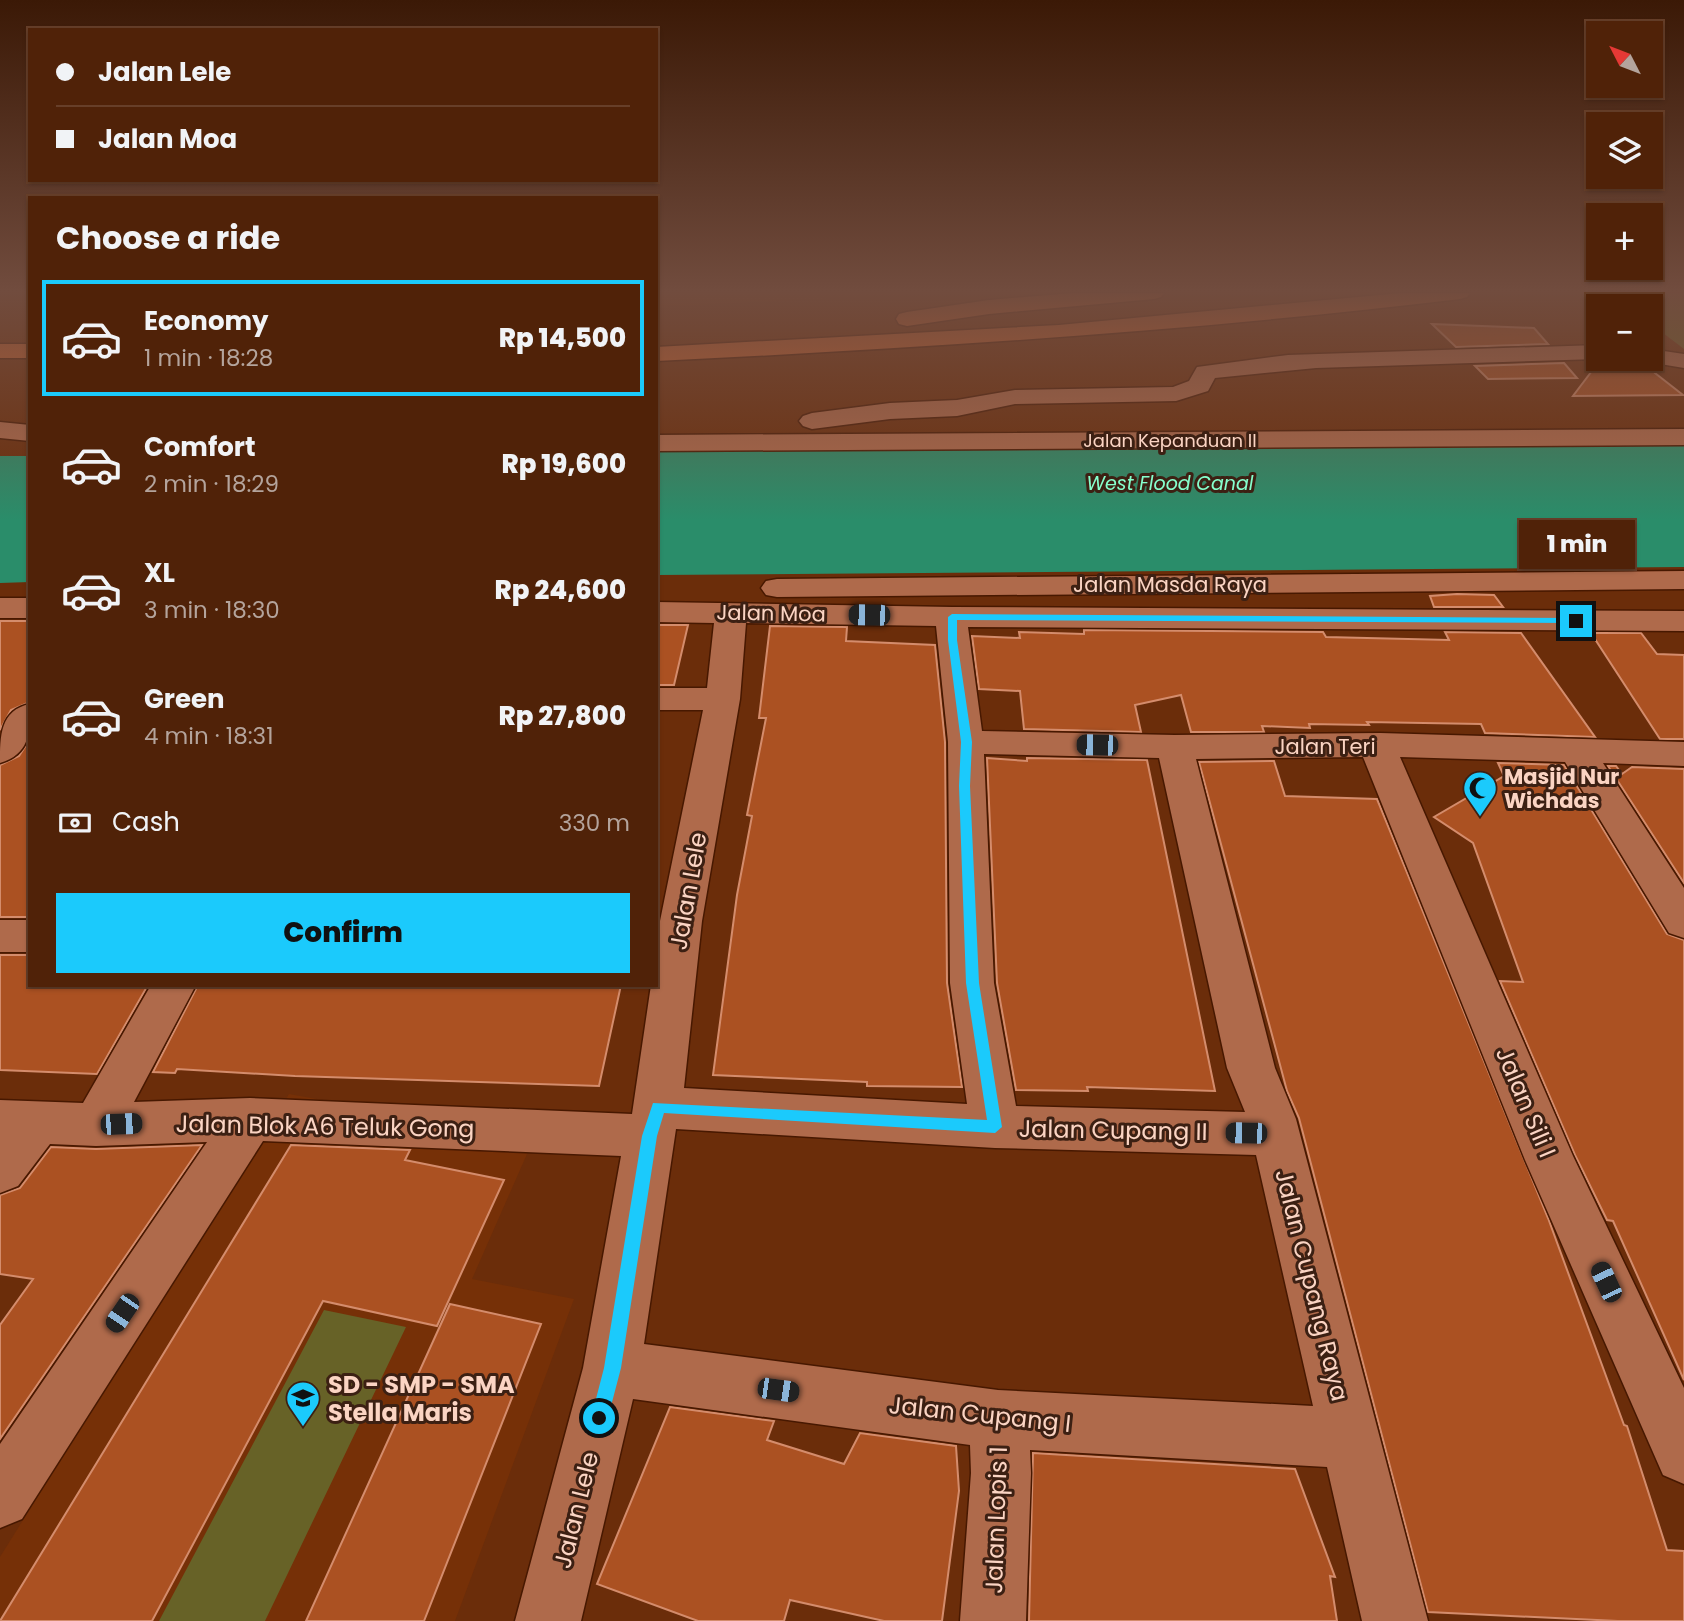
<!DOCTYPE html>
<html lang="en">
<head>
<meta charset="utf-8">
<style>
	body { margin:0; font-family:Poppins,sans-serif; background:#5a2f16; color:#f1f3f6; height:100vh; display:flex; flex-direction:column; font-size:26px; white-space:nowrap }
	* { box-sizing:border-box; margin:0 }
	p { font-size:23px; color:#b4a49c }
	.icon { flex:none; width:38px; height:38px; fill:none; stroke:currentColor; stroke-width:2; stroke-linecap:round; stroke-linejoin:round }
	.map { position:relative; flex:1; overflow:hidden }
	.sheet { position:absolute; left:28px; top:196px; width:630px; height:791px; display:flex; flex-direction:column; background:#502208; border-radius:0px; box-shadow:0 2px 5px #0004,0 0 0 2px #673f29 }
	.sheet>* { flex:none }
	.guide { position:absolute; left:28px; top:28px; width:630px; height:154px; border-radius:0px; box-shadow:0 2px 5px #0004,0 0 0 2px #673f29; display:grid; align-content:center; height:154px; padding:0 28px; background:#502208 }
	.needle { width:46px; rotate:312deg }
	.controls { position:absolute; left:1586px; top:21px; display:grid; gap:14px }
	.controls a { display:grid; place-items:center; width:77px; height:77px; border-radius:0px; background:#502208; box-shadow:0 2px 5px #0004,0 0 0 2px #673f29; font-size:35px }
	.end { position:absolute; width:32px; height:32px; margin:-16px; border:9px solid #1bcafc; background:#111; box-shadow:0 0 0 4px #111 }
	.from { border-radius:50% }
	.bubble { position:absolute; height:49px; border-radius:0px; background:#502208; box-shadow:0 2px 5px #0004,0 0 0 2px #673f29; font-size:23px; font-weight:800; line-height:49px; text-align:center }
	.car { position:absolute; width:21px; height:42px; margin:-21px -10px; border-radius:9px; box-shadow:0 0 5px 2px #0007; background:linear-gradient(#222 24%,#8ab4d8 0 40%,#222 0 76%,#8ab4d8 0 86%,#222 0) }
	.guide b { display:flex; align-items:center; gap:24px; height:66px; font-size:26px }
	.guide b+b { border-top:2px solid #673f29 }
	.guide i { width:18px; height:18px; background:#f1f3f6 }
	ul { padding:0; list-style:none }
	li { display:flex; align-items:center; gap:21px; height:116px; margin:0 14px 10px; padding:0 14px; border:4px solid transparent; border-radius:0px }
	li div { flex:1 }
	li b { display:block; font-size:26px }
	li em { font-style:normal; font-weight:800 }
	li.active { border-color:#1bcafc }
	li>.icon { width:63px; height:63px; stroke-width:1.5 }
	h2 { padding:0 28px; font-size:32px; line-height:84px }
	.pay { display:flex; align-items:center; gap:18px; height:77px; padding:0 28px; font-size:26px }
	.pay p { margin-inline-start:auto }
	.cta { display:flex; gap:14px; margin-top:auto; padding:14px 28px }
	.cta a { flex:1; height:80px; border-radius:0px; background:#1bcafc; color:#111; font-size:28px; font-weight:800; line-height:80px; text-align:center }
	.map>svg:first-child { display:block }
</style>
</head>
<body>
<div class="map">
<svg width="1684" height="1621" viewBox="0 0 1684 1621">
	<rect width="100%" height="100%" fill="#6b2d0a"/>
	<!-- built -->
	<path fill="#763007" d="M 656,293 L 934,293 L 656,307 Z
		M 289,1094 L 534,1138 L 472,1279 L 574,1299 L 455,1621 L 0,1621 L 0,1557 Z"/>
	<!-- green -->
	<path fill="#676227" d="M 1650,293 L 1684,293 L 1684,349 L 1650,323 L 1650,306 L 1629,306 L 1619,298 Z
		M 324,1310 L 406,1327 L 265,1621 L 159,1621 Z"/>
	<!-- water -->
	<path fill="#2a8d6a" d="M 1684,442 L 1684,567 L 656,575 L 656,450 Z
		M 0,456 L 30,456 L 30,582 L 0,583 Z"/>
	<!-- building -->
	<path fill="#ab5122" stroke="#d48c6c" stroke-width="2" d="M 1432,324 L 1534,328 L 1548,344 L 1456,347 Z
		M 1601,359 L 1637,359 L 1683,395 L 1573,396 Z
		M 1564,363 L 1577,378 L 1488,379 L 1475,366 Z
		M 1457,594 L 1494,595 L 1503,607 L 1434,607 L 1430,596 Z
		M 0,621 L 30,621 L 30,702 L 11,710 L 0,730 Z
		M 656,625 L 688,625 L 674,685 L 656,685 Z
		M 770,626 L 847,627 L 846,641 L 935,645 L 945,742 L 947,983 L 962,1087 L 867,1086 L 867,1082 L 713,1075 L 737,895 L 752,816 L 747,815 L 766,718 L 759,718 Z
		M 1084,630 L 1323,632 L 1326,637 L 1449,640 L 1445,632 L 1521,633 L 1595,737 L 1485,733 L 1481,724 L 1367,722 L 1369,725 L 1309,724 L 1310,728 L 1262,726 L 1264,732 L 1191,732 L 1181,695 L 1135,705 L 1141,732 L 1024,729 L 1020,691 L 979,689 L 972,636 L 1020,638 L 1019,632 L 1084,634 Z
		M 1591,633 L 1641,633 L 1657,654 L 1684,655 L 1684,739 L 1660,739 Z
		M 30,739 L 30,917 L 0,917 L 0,765 L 19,756 Z
		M 987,758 L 1027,761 L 1027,758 L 1147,760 L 1215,1091 L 1087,1087 L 1088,1091 L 1016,1090 L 997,983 Z
		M 1274,761 L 1285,796 L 1377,799 L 1548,1218 L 1624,1425 L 1627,1426 L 1667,1550 L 1684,1551 L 1684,1621 L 1618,1621 L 1428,1612 L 1299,1118 L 1287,1091 L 1199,762 Z
		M 1498,763 L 1564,765 L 1667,934 L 1684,940 L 1684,1380 L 1613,1221 L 1607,1220 L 1575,1155 L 1500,981 L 1523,982 L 1473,843 L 1434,817 L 1504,776 Z
		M 1608,766 L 1616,766 L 1622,774 L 1632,767 L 1684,769 L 1684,883 Z
		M 0,955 L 30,955 L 30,985 L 148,985 L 97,1074 L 0,1070 Z
		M 198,985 L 621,985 L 599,1086 L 295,1076 L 177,1069 L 175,1073 L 153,1072 Z
		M 202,1145 L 0,1439 L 0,1325 L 33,1279 L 0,1274 L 0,1195 L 20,1188 L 51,1147 L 96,1149 Z
		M 291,1145 L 410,1150 L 405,1160 L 504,1180 L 437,1326 L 323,1301 L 152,1621 L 0,1621 Z
		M 450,1304 L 541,1324 L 424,1621 L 306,1621 Z
		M 670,1407 L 774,1421 L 767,1440 L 844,1464 L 860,1433 L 956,1446 L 959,1491 L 942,1621 L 884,1621 L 790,1600 L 784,1621 L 698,1621 L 597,1584 Z
		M 1033,1453 L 1295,1469 L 1335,1577 L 1330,1576 L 1337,1621 L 1029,1621 Z"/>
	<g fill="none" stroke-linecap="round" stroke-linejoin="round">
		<!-- minor casing -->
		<g stroke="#471800" stroke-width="3">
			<path id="minor" d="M 1598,345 L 1598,359 L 1316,368 L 1215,378 L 1208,391 L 1176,401 L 1015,404 L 957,416 L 890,419 L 812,429 L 803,426 L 799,421 L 803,416 L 812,413 L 890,403 L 957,400 L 1015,390 L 1173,387 L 1189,381 L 1197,367 L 1288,355 Z
				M 1650,349 L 1684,354 L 1684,368 L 1642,361 L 1640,359 L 1650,359 Z
				M 0,422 L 30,425 L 30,441 L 0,438 Z
				M 1684,429 L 1684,445 L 656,451 L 656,435 Z
				M 1684,571 L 1684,589 L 777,597 L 766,595 L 761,588 L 766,581 L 777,579 Z
				M 0,598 L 30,598 L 30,618 L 0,618 Z
				M 656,602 L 952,607 L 1684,611 L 1684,631 L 968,627 L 982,731 L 1175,735 L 1380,733 L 1684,742 L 1684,766 L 1603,763 L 1684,888 L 1684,938 L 1669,933 L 1565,762 L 1400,757 L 1573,1156 L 1684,1388 L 1684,1484 L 1663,1475 L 1525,1160 L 1363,757 L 1196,759 L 1275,1068 L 1296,1119 L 1428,1621 L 1362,1621 L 1327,1467 L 1030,1450 L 1031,1473 L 1026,1621 L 960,1621 L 971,1473 L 970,1445 L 633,1399 L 581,1621 L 515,1621 L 583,1368 L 621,1156 L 263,1141 L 22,1519 L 0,1528 L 0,1444 L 207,1142 L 96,1146 L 50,1144 L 18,1186 L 0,1193 L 0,1100 L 83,1103 L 151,985 L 196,985 L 134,1102 L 250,1098 L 632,1114 L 651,985 L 656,985 L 656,947 L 660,921 L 703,710 L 656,710 L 656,688 L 707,688 L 714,623 L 656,622 ZM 746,623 L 936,626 L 948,742 L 950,983 L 967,1104 L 684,1088 L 702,921 L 740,699 ZM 984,754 L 1159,758 L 1227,1068 L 1245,1112 L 1016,1106 L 994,983 ZM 676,1129 L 995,1148 L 1256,1155 L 1313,1406 L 998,1390 L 644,1344 Z
				M 30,704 C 30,731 31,754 0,763 C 0,736 0,710 30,704 Z
				M 0,920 L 30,920 L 30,952 L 0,952 Z"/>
		</g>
		<!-- highway casing -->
		<g stroke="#471800" stroke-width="3">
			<path id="highway" d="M 1073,293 L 1164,293 L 1161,297 L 1154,299 L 989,314 L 907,326 L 899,324 L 896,319 L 899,314 L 907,312 L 989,300 Z
				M 1401,293 L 1470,293 L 1467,297 L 1460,299 C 1193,331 925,348 656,361 L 656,347 L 1059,325 Z
				M 0,344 L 30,344 L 30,358 L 0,358 Z"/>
		</g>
		<!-- minor -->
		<use href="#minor" fill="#af6a4b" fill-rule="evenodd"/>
		<!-- highway -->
		<use href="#highway" fill="#cf6530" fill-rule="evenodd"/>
	</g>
	<!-- sky -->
	<linearGradient id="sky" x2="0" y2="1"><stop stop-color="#3b1906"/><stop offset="0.56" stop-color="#714c3e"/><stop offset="1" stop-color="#714c3e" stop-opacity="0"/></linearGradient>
	<rect width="1684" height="520" fill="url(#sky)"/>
	<!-- route -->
	<path fill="#1bcafc" d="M 952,614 L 1576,618 L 1580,621 L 1576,623 L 957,620 L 957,640 L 972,742 L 970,786 L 979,983 L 1002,1127 L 995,1133 L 664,1113 L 657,1136 L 621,1368 L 606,1425 L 599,1427 L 593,1425 L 591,1418 L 604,1368 L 642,1136 L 653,1103 L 987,1120 L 966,983 L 959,786 L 961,742 L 948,640 L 948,617 Z"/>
	<!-- icons -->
	<defs>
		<g id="mosque-pin" transform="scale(1.75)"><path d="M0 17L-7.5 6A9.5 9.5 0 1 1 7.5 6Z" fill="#1bcafc" stroke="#3c2013"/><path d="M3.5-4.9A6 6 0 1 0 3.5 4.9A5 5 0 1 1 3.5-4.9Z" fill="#111"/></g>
		<g id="school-pin" transform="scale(1.75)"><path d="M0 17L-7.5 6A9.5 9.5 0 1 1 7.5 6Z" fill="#1bcafc" stroke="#3c2013"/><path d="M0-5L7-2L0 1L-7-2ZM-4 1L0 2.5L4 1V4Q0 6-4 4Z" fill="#111"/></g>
	</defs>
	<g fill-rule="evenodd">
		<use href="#mosque-pin" x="1480" y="788"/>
		<use href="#school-pin" x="303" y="1398"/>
	</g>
	<g text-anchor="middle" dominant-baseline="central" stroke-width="6" stroke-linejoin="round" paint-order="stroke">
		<!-- far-street labels -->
		<g font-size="18" fill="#fbd4c3" stroke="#3c2013">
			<text x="1170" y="440">Jalan Kepanduan II</text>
		</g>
		<!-- far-water labels -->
		<g font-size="19" font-style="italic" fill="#86ffcd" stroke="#3c2013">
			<text x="1170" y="483">West Flood Canal</text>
		</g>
		<!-- street labels -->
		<g font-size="21" fill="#fbd4c3" stroke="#3c2013">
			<text x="1170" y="584">Jalan Masda Raya</text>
			<text transform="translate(771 613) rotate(1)">Jalan Moa</text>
			<text x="1325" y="746">Jalan Teri</text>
		</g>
		<!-- poi labels -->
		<g font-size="21" font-weight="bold" fill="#fbd4c3" stroke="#3c2013" text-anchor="start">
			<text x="1504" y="776">Masjid Nur<tspan x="1504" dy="24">Wichdas</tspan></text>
		</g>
		<!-- near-street labels -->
		<g font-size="24" fill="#fbd4c3" stroke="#3c2013">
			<text transform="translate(688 891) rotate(-80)">Jalan Lele</text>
			<text transform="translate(1526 1102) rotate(67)">Jalan Sili I</text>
			<text transform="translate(325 1126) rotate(1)">Jalan Blok A6 Teluk Gong</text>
			<text transform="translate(1113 1130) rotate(1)">Jalan Cupang II</text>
			<text transform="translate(1312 1285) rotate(76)">Jalan Cupang Raya</text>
			<text transform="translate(980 1414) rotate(6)">Jalan Cupang I</text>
			<text transform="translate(576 1510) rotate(-76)">Jalan Lele</text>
			<text transform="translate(996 1520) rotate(-88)">Jalan Lopis 1</text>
		</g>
		<!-- near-poi labels -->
		<g font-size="24" font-weight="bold" fill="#fbd4c3" stroke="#3c2013" text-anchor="start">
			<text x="328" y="1384">SD - SMP - SMA<tspan x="328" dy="28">Stella Maris</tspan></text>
		</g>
	</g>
</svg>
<div class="controls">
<a><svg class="needle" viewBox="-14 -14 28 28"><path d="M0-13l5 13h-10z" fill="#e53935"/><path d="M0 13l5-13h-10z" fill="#b4a49c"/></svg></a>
<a><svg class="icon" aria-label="layers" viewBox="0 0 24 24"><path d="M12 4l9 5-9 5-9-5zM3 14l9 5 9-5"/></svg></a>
<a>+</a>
<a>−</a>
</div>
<i class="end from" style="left:599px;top:1418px"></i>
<i class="end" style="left:1576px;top:621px"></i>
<div class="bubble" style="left:1519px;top:520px;width:116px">1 min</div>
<i class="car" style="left:869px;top:615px;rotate:271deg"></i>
<i class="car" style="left:1097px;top:745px;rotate:271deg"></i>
<i class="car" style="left:121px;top:1124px;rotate:88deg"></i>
<i class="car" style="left:1246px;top:1133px;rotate:271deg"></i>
<i class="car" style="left:1606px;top:1282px;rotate:335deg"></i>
<i class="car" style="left:122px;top:1313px;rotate:214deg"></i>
<i class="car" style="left:778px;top:1390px;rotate:98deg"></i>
<div class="guide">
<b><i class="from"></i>Jalan Lele</b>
<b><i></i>Jalan Moa</b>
</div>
<section class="sheet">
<h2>Choose a ride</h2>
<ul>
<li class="active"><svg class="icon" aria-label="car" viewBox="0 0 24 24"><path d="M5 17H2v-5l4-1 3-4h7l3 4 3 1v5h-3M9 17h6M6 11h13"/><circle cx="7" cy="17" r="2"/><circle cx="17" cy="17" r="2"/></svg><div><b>Economy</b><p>1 min · 18:28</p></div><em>Rp 14,500</em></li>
<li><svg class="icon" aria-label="car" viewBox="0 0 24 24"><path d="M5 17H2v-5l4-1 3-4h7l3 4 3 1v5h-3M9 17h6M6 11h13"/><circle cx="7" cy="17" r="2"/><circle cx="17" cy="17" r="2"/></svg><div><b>Comfort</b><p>2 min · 18:29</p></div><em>Rp 19,600</em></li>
<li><svg class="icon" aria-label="car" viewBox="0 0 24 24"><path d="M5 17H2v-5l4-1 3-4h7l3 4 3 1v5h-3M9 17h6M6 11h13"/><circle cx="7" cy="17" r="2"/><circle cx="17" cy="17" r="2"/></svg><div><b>XL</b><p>3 min · 18:30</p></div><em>Rp 24,600</em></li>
<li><svg class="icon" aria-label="car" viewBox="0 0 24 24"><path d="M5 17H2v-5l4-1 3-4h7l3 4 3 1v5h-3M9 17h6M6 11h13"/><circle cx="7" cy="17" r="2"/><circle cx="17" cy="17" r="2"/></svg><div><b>Green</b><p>4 min · 18:31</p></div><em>Rp 27,800</em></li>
</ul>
<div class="pay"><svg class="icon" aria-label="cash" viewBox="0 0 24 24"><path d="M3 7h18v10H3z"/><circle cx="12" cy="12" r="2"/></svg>Cash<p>330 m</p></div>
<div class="cta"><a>Confirm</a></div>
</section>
</div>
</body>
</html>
